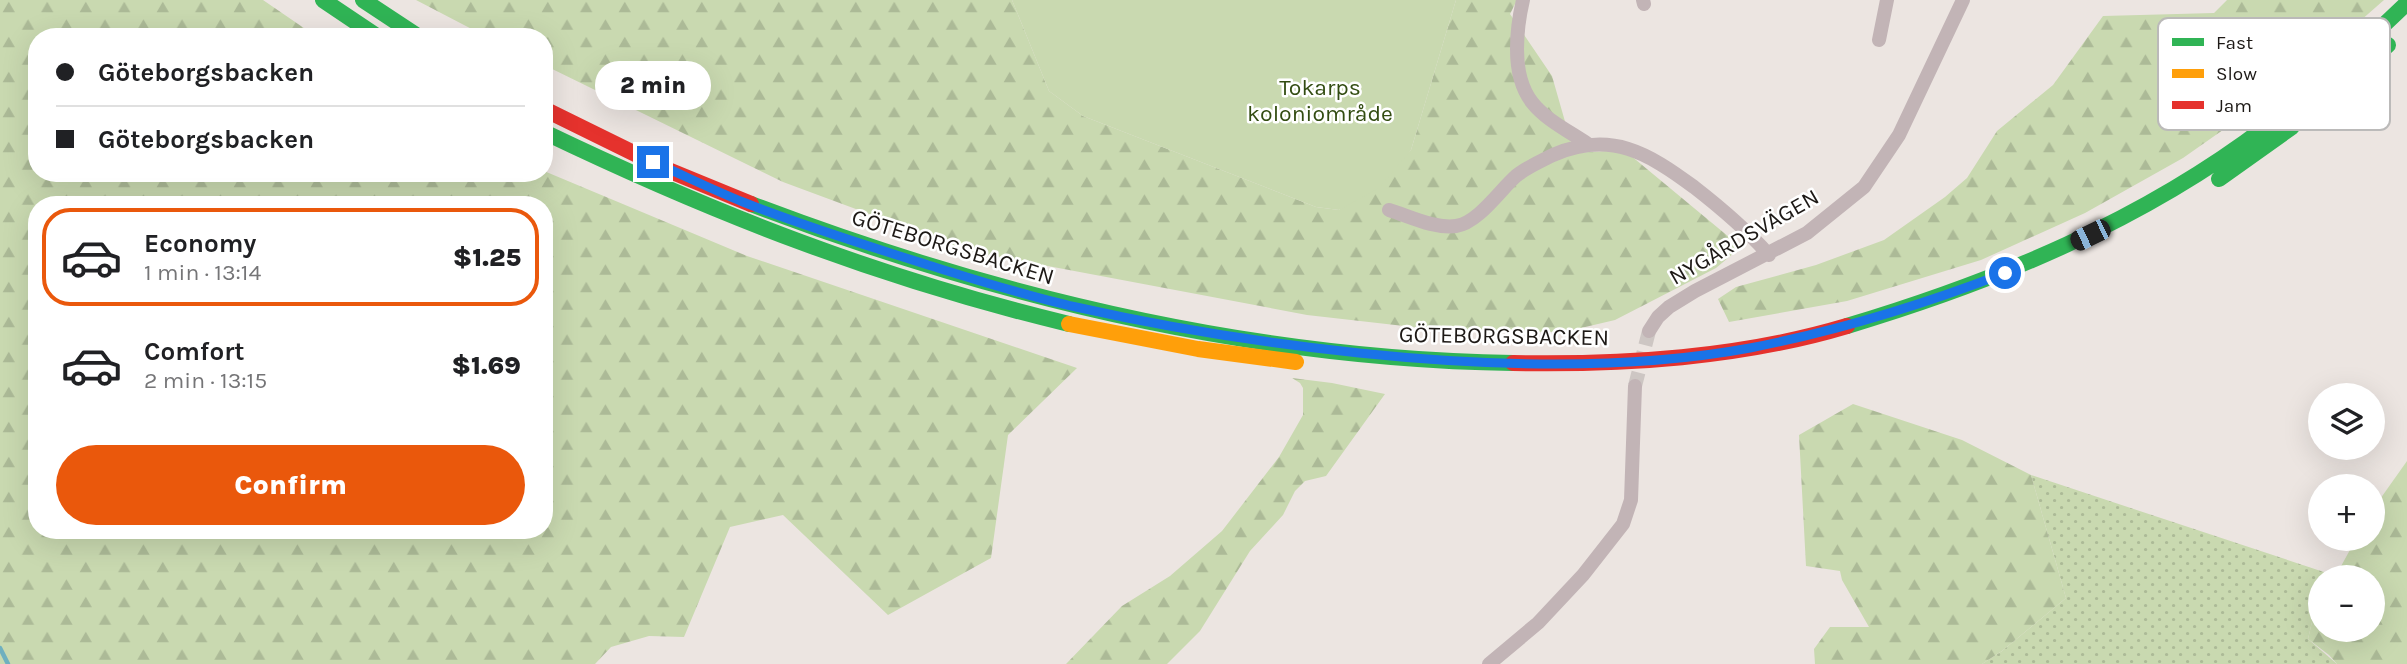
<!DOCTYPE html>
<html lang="en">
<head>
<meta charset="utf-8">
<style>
	body { margin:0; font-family:Karla,sans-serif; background:#f6f6f6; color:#202124; height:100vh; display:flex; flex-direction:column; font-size:26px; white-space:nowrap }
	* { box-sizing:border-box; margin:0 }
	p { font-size:23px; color:#757577 }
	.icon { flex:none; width:38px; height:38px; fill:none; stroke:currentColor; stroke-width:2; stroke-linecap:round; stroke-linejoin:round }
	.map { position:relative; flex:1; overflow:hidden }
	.sheet { position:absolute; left:28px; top:196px; width:525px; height:343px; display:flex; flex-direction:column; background:#fff; border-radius:28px; box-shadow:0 7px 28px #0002 }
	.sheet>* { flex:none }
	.hud { position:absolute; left:28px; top:28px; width:525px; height:154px; border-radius:28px; box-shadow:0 7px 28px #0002; display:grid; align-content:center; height:154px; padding:0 28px; background:#fff }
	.fabs { position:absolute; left:2308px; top:383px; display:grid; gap:14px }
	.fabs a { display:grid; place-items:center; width:77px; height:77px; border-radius:50%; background:#fff; box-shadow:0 7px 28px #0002; font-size:35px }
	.end { position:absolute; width:32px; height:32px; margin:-16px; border:9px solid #1a73e8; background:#fff; box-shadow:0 0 0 4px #fff }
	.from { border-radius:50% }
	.bubble { position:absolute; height:49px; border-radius:24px; background:#fff; box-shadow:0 7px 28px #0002; font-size:23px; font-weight:800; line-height:49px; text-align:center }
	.car { position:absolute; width:21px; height:42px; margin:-21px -10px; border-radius:9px; box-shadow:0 0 5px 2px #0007; background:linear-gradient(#222 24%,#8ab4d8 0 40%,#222 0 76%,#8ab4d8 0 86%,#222 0) }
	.hud b { display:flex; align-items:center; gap:24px; height:66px; font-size:26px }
	.hud b+b { border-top:2px solid #e0e0e0 }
	.hud i { width:18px; height:18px; background:#202124 }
	ul { padding:12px 0 0; list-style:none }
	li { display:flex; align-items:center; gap:21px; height:98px; margin:0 14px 10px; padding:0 14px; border:4px solid transparent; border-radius:28px }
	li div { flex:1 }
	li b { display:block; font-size:26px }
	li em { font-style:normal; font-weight:800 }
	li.current { border-color:#ea580c }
	li>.icon { width:63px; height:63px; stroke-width:1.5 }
	.primary-button { display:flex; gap:14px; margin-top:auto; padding:14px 28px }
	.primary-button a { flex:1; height:80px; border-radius:42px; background:#ea580c; color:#fff; font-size:28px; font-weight:800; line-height:80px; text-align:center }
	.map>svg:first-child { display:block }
</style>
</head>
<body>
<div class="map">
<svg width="2407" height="664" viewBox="0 0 2407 664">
	<defs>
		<pattern id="grass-dots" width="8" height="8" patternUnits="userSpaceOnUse" patternTransform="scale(1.75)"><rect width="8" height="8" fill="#c9d9b0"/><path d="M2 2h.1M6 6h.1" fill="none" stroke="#acba97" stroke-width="1.8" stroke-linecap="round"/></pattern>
		<pattern id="forest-firs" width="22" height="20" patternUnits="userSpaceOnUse" patternTransform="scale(1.75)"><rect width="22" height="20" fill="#c9d9b0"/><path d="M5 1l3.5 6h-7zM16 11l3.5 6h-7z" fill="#acba97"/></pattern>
	</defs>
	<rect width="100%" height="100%" fill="#ece5e1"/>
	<!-- grass -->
	<path fill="url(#grass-dots)" d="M 2031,475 L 2336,576 L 2320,578 L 2320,600 L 2315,609 L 2308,639 L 2337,664 L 1982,664 L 2002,651 L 2066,598 Z"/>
	<!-- forest -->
	<path fill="url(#forest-firs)" fill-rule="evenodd" d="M 0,0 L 263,0 L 317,37 L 37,37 L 37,173 L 544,173 L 544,171 L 747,256 L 1077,368 L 1008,435 L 991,558 L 888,615 L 783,515 L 730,527 L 684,637 L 649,636 L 611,647 L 595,664 L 0,664 ZM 37,205 L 544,205 L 544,530 L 37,530 Z
		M 416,0 L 1012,0 L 1049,91 L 1083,116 L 1316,207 L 1339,210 L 1411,150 L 1456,0 L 1517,0 L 1510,14 L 1552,76 L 1574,153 L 1624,150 L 1741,247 L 1716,268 L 1615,320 L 1564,332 L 1448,331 L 1307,315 L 969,251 L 783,182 L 544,65 L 544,37 L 487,37 Z
		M 2227,0 L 2384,0 L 2287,85 L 2183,158 L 2085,213 L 1981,260 L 1847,301 L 1729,322 L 1718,299 L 1736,287 L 1816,265 L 1884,240 L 1945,197 L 1967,178 L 1997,131 L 2053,85 L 2103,16 L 2214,13 Z
		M 1292,378 L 1332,383 L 1385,394 L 1326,476 L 1305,481 L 1295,491 L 1283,515 L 1250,551 L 1200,631 L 1167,664 L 1066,664 L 1122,606 L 1170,576 L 1222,531 L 1279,457 L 1303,415 L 1303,388 L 1300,383 Z
		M 1853,404 L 1962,440 L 2031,475 L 2066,598 L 2002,651 L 1982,664 L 1815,664 L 1814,649 L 1830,627 L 1869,627 L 1842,580 L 1840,571 L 1806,566 L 1799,435 Z
		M 2407,461 L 2407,664 L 2337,664 L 2329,655 L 2308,639 L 2315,609 L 2320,600 L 2320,630 L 2373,630 L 2373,578 L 2335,577 L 2356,539 L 2373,539 L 2373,509 Z"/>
	<!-- green -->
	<path fill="#c9d9b0" d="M 1012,0 L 1456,0 L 1411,150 L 1379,188 L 1339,210 L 1316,207 L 1083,116 L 1049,91 Z"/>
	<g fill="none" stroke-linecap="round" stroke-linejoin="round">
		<!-- stream -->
		<path stroke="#6fb0bf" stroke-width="4.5" d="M 0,648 L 8,664"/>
		<!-- street-tunnel -->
		<path stroke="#cdc6c3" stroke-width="14" stroke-dasharray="14 7" stroke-linecap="butt" d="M 1635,386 L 1649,331"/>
		<!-- street -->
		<path stroke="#c2b4b6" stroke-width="14" d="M 1523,0 C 1519,17 1517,32 1517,49 C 1517,106 1545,116 1588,144
			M 1643,0 L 1644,4
			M 1879,40 L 1887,0
			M 1389,210 C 1409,216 1434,229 1456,226 C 1478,223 1500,190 1516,176 C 1527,167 1541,161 1553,155 C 1611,130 1648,153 1694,187 C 1721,208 1746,229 1769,255
			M 1649,331 L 1658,317 L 1669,307 L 1695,291 L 1807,233 L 1864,187 L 1899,135 L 1963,0
			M 1489,664 L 1538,623 L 1583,575 L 1623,524 L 1631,500 L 1635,386"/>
		<!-- fast -->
		<path stroke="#30b455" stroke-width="16" d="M 323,0 L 378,37
			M 363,0 L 419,37
			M 2329,97 L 2388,45
			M 544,132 C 717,215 882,279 1069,324
			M 2219,179 L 2292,127
			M 751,204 C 995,297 1251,359 1513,363
			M 1847,326 C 1997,281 2142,221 2267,126 C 2317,88 2362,46 2407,3"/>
		<!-- slow -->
		<path stroke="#ff9f0a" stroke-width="16" d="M 1069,324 L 1198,349 L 1296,362"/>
		<!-- jam -->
		<path stroke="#e5322d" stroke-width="16" d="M 544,109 L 668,170 L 751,204
			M 1513,363 C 1625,365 1740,358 1847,326"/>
	</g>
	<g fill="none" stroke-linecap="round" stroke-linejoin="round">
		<!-- route -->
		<path stroke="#1a73e8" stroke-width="9" d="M 653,162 C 683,175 713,190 743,202 C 803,226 866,245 928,265 C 977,280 1026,296 1076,307 C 1169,328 1264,343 1359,353 C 1484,366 1626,371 1750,348 C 1837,331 1922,305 2005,273"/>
	</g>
	<g text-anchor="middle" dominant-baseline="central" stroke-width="5" stroke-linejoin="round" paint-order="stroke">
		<!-- park labels -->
		<g font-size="23" fill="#324c11" stroke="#fff">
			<text x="1320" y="87">Tokarps<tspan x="1320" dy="26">koloniområde</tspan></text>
		</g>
		<!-- street labels -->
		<g font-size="23" fill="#1d1916" stroke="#fff">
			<text transform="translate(1744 237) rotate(-30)">NYGÅRDSVÄGEN</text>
			<text transform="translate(953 247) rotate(17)">GÖTEBORGSBACKEN</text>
			<text transform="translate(1504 336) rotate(1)">GÖTEBORGSBACKEN</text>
		</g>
	</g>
	<!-- legend -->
	<rect x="2158" y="18" width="232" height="112" rx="10" fill="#fff" stroke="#bbbab9" stroke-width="2"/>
	<rect x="2172" y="38" width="32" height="8" fill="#30b455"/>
	<rect x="2172" y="69" width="32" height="9" fill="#ff9f0a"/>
	<rect x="2172" y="101" width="32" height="8" fill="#e5322d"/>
	<g font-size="19" fill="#1d1916">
		<text x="2216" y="49">Fast</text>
		<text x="2216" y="80">Slow</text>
		<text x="2216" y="112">Jam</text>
	</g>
</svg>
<div class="fabs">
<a><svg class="icon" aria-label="layers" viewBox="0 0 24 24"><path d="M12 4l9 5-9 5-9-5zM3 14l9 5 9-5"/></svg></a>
<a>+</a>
<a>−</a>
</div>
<i class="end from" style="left:2005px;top:273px"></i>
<i class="end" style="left:653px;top:162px"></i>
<div class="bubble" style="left:595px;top:61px;width:116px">2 min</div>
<i class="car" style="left:2090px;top:235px;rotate:244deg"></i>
<div class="hud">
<b><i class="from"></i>Göteborgsbacken</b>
<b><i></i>Göteborgsbacken</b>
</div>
<section class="sheet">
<ul>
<li class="current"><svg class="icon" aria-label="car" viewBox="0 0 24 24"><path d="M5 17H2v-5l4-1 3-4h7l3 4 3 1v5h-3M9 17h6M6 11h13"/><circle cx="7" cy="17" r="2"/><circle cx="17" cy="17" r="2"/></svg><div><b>Economy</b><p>1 min · 13:14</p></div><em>$1.25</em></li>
<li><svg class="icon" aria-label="car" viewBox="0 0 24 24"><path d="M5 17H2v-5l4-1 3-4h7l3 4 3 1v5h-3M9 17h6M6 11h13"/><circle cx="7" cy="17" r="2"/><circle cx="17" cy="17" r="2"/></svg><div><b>Comfort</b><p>2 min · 13:15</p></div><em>$1.69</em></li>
</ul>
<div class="primary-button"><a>Confirm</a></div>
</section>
</div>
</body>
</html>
